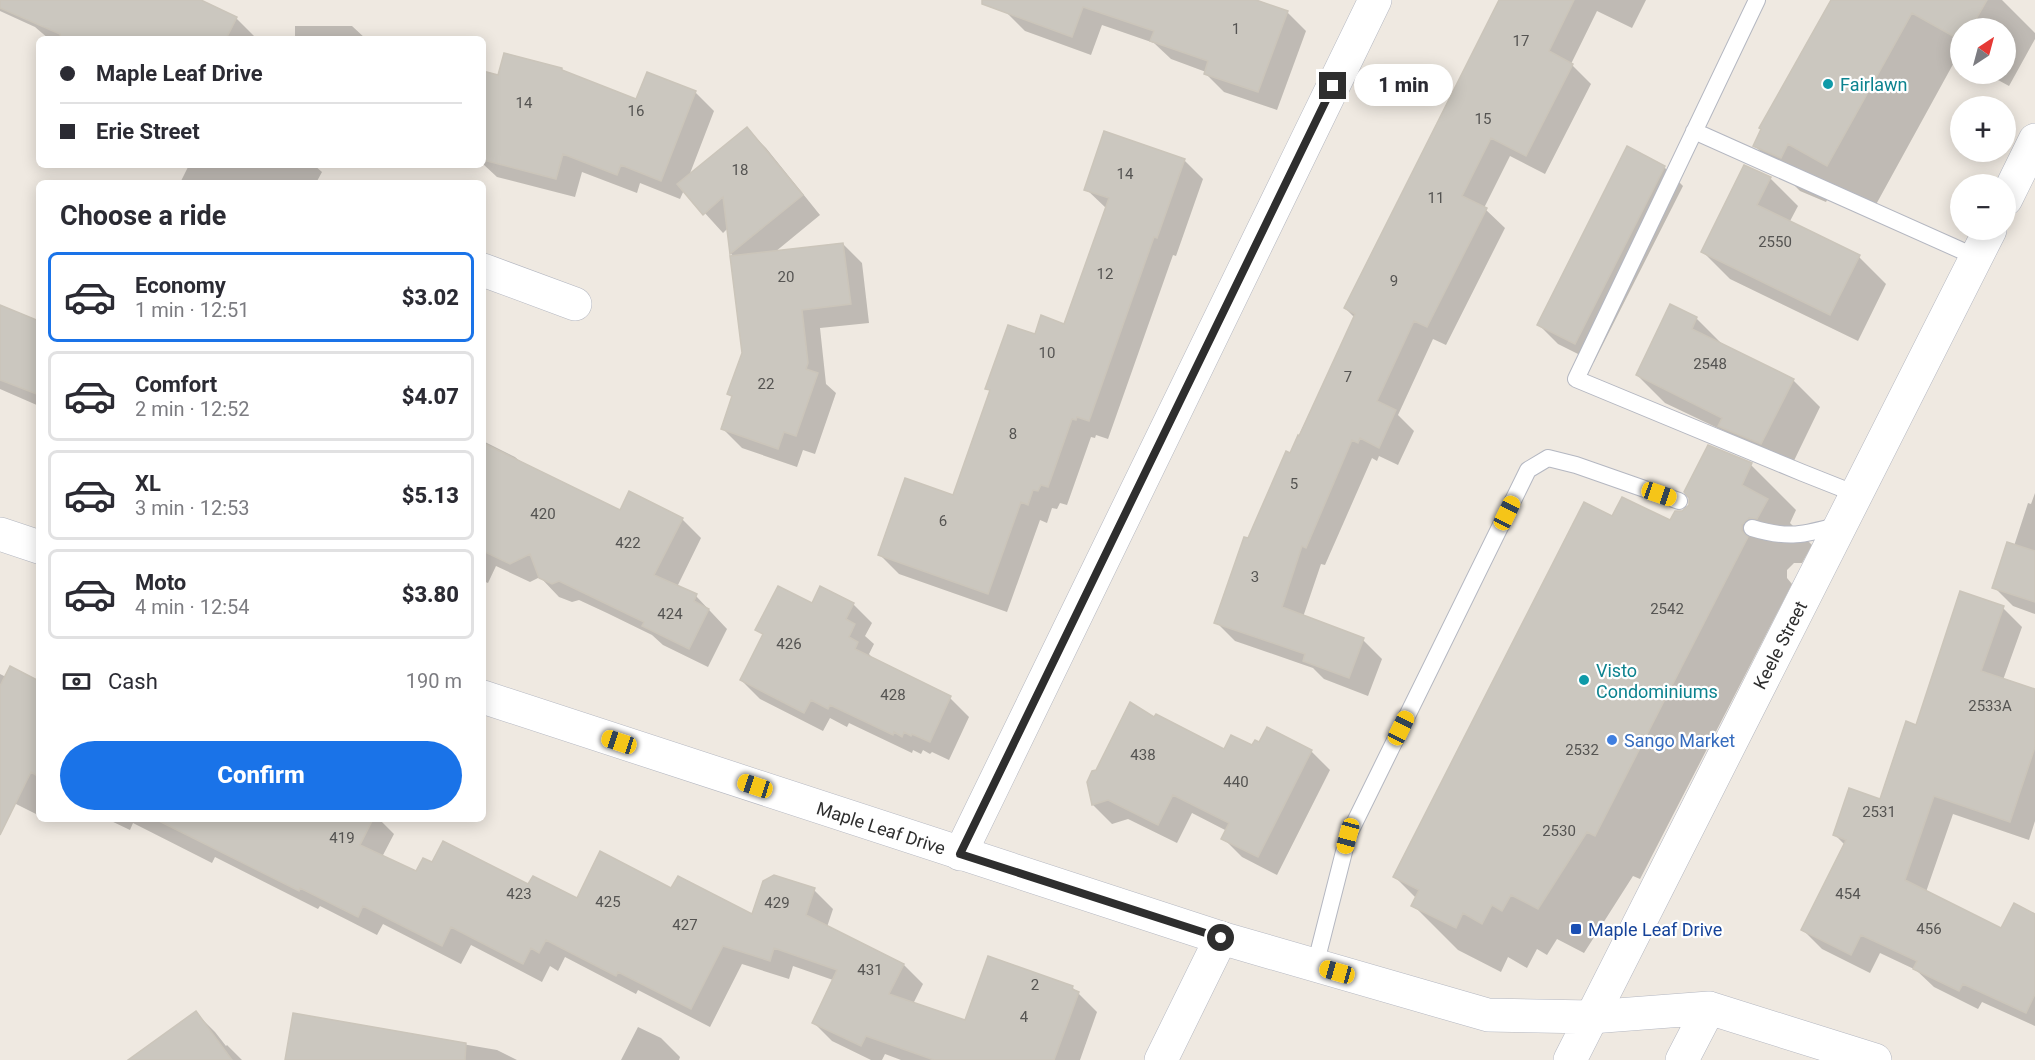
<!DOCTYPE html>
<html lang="en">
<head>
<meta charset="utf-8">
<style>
	body { margin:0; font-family:Roboto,sans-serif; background:#f2f2f3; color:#2b2b33; height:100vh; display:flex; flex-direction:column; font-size:22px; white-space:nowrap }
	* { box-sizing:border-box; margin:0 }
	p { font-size:20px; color:#7c7c81 }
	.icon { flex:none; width:33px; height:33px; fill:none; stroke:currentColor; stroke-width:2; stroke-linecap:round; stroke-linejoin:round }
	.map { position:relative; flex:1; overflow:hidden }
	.drawer { position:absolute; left:36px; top:180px; width:450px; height:642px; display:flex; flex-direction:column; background:#fff; border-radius:9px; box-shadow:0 3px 15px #0003 }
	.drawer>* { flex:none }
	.top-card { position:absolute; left:36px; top:36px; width:450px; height:132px; border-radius:9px; box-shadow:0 3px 15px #0003; display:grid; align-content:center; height:132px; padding:0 24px; background:#fff }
	.needle { width:39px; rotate:36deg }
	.fabs { position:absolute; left:1950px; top:18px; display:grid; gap:12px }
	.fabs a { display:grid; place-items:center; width:66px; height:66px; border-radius:50%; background:#fff; box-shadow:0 3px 15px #0003; font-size:30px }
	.end { position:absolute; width:27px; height:27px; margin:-14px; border:8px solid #2e2e2e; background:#fff; box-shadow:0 0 0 3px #fff }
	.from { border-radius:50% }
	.bubble { position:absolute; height:42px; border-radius:21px; background:#fff; box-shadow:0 3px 15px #0003; font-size:20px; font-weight:800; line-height:42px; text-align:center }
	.car { position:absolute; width:18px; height:36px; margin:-18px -9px; border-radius:8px; box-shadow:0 0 4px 2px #0007; background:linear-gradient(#f5c518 24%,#345 0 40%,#f5c518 0 76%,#345 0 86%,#f5c518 0) }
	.top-card b { display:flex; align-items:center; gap:21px; height:57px; font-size:22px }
	.top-card b+b { border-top:2px solid #e1e1e2 }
	.top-card i { width:15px; height:15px; background:#2b2b33 }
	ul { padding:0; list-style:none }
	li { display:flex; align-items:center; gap:18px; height:90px; margin:0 12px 9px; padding:0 12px; border:3px solid #e1e1e2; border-radius:9px }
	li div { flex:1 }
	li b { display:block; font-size:22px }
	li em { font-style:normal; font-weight:800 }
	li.on { border-color:#1a73e8 }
	li>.icon { width:54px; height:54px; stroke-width:1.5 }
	h2 { padding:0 24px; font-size:27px; line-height:72px }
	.pay { display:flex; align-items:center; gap:15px; height:66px; padding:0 24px; font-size:22px }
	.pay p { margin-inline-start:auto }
	.button { display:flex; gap:12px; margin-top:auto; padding:12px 24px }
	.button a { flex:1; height:69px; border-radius:36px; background:#1a73e8; color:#fff; font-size:24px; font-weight:800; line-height:69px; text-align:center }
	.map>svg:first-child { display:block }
</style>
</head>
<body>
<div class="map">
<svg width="2035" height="1060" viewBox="0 0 2035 1060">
	<rect width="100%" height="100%" fill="#efe9e1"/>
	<!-- shadow -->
	<path fill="#0003" d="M 0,0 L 198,0 L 236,18 L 255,37 L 254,39 L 49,39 L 35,27 L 0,11 Z
		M 1010,0 L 1251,0 L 1287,12 L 1306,31 L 1277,110 L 1224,92 L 1205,73 L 1206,72 L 1171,59 L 1154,43 L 1102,25 L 1091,55 L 1025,31 L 1006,12 Z
		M 1513,0 L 1646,0 L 1632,28 L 1597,11 L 1571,64 L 1591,84 L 1545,174 L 1510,156 L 1484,208 L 1505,228 L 1446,345 L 1433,339 L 1398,415 L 1414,431 L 1398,465 L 1379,456 L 1377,461 L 1372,458 L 1325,565 L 1321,564 L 1303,617 L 1363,640 L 1382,659 L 1368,696 L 1324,679 L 1313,668 L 1235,641 L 1216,622 L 1249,540 L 1355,318 L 1345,308 Z
		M 1832,0 L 2002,0 L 2035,33 L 2035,39 L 2009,86 L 1987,74 L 2006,74 L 2006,28 L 1960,28 L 1960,59 L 1957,57 L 1873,210 L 1833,188 L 1826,202 L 1800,191 L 1755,146 Z
		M 295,26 L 352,26 L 366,39 L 295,39 Z
		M 483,73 L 500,77 L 565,73 L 637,101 L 695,92 L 714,111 L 689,176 L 747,129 L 766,148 L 820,215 L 775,252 L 843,244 L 862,263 L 869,323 L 820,328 L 826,384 L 836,393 L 815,454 L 803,450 L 797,467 L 742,448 L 723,429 L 733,398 L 729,393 L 743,353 L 735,257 L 731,254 L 728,228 L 723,233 L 684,190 L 680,199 L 640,183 L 637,193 L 582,172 L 575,197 L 497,177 L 483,164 Z
		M 1184,160 L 1203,179 L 1176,256 L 1173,255 L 1108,439 L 1096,435 L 1095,438 L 1091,437 L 1067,505 L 1060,503 L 1057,509 L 1052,508 L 1047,523 L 1040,520 L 1007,612 L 899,574 L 880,555 L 954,497 L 991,392 L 987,388 L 1036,336 L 1065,325 L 1107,209 L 1086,189 Z
		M 189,165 L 314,165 L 322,172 L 316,183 L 180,183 Z
		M 1664,167 L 1683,186 L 1594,362 L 1558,344 L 1539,325 Z
		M 1745,167 L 1770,178 L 1798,206 L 1789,223 L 1859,257 L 1886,284 L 1858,341 L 1730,279 L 1703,252 Z
		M 0,307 L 39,322 L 39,406 L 0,389 Z
		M 1696,318 L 1724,346 L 1793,380 L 1820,407 L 1789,471 L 1726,432 L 1665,403 L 1637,375 Z
		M 483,441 L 515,457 L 522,463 L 620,512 L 682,519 L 701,538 L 677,587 L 696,596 L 727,629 L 708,667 L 663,645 L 652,635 L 607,613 L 579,600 L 572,602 L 559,597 L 540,577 L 530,582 L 496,566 L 488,583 L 483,581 Z
		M 1709,447 L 1751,465 L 1796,510 L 1790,523 L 1812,545 L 1802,563 L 1794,563 L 1787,570 L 1787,578 L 1792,584 L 1640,879 L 1633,876 L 1584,953 L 1557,939 L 1547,955 L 1537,949 L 1527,968 L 1508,957 L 1501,972 L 1458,950 L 1413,905 L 1416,898 L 1395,877 L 1613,518 L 1671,522 L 1690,506 Z
		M 2035,493 L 2035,614 L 2013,606 L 1994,587 L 2014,546 L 2028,503 L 2031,504 Z
		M 853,604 L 872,623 L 865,636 L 874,644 L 869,654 L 875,661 L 950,698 L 969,717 L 949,760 L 932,752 L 930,754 L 923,750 L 921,754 L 913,750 L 912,753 L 849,723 L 847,727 L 830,718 L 823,731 L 760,699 L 741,680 L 764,636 L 757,629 L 812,605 Z
		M 2003,608 L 2022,627 L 2003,680 L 2035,691 L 2035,821 L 2029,840 L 1953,814 L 1926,892 L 2002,930 L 2035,916 L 2035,1026 L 1982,1002 L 1978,1009 L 1934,987 L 1916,970 L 1880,953 L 1870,973 L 1822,949 L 1803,930 L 1845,845 L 1835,835 L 1881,801 L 1917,727 Z
		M 0,674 L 6,677 L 39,683 L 38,815 L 0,796 Z
		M 1155,719 L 1225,751 L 1253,747 L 1311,751 L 1330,770 L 1277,875 L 1242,857 L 1223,838 L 1227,831 L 1192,813 L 1177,843 L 1128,819 L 1112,824 L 1093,805 L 1089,782 Z
		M 107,819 L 379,819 L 394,834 L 382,857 L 417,873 L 433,864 L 529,886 L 577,900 L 672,890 L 753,916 L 814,890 L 833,909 L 827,927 L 904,965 L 923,984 L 913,1004 L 966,1022 L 1072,987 L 1097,1012 L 1080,1060 L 901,1060 L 885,1054 L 882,1060 L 871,1060 L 832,1041 L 813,1022 L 833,980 L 793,966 L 789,979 L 742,964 L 710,1027 L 638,990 L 636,994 L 565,957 L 558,971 L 550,966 L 542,982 L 471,945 L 461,964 L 383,924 L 377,935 L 320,906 L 318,909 L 215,857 L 212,863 L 133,823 L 130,830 Z
		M 196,1013 L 215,1032 L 226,1046 L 227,1045 L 242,1060 L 163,1060 Z
		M 294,1015 L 497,1050 L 517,1060 L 287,1060 Z
		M 638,1027 L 661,1038 L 680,1057 L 679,1060 L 621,1060 Z"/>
	<!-- building -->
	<path fill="#cbc7bf" stroke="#cbc5ba" stroke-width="1.5" d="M 0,0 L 201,0 L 237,17 L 226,39 L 61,39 L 60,34 L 0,8 Z
		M 982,0 L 1256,0 L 1288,11 L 1258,92 L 1204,74 L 1208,61 L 1150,41 L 1154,31 L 1083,7 L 1072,37 L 982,4 Z
		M 1499,0 L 1574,0 L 1549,51 L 1573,64 L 1526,156 L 1491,138 L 1462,196 L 1487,208 L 1427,327 L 1414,321 L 1377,401 L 1396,410 L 1379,448 L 1360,438 L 1358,443 L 1352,440 L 1306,548 L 1302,546 L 1282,607 L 1364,638 L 1349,678 L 1303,661 L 1305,654 L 1214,623 L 1244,537 L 1248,538 L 1286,451 L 1290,453 L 1298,435 L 1299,436 L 1355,314 L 1344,308 Z
		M 1831,0 L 1987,0 L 1971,28 L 1960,28 L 1960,40 L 1912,13 L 1827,166 L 1788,144 L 1781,158 L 1753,146 L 1761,129 L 1759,128 Z
		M 504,53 L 562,68 L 562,70 L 636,99 L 647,72 L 696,91 L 661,181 L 621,165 L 617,175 L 563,154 L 556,179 L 483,160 L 483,71 L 498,75 Z
		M 747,127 L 803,195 L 730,254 L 723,197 L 703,215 L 677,184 Z
		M 1104,131 L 1185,159 L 1157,238 L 1154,237 L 1089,421 L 1077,417 L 1076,420 L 1072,419 L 1048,487 L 1041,485 L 1038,491 L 1033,490 L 1028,505 L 1021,502 L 988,594 L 878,555 L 905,478 L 953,495 L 990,390 L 985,389 L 1008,325 L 1035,334 L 1041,315 L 1064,324 L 1109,198 L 1084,190 Z
		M 1627,146 L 1665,166 L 1575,344 L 1537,325 Z
		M 1744,165 L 1771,177 L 1757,205 L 1860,255 L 1830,315 L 1701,252 Z
		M 843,243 L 851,304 L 802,310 L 808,363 L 806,369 L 818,373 L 796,436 L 784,432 L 778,449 L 721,429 L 732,396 L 727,394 L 742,353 L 730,256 Z
		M 1670,304 L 1697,317 L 1692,329 L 1794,379 L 1761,444 L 1718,426 L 1722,418 L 1636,375 Z
		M 0,305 L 39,321 L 39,395 L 0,380 Z
		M 483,443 L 620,510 L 629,491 L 683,518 L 654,575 L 697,594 L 694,601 L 709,609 L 689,649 L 642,626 L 644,622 L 586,594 L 559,581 L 552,584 L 539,578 L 530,554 L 510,564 L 483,551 Z
		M 1708,445 L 1752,463 L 1742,485 L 1768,499 L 1757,519 L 1749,518 L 1742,525 L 1742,531 L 1748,537 L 1595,836 L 1587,832 L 1538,909 L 1511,895 L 1502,911 L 1492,905 L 1482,924 L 1463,913 L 1456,928 L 1411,906 L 1419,890 L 1393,877 L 1584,502 L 1612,516 L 1622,497 L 1670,520 L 1675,511 L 1682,511 L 1689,505 L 1689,498 L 1684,492 Z
		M 2007,542 L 2035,551 L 2035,602 L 1992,588 Z
		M 778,586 L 812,603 L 820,586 L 854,603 L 846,619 L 855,624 L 849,637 L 858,642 L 855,649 L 951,696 L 930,742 L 912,734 L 911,736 L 904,732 L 902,737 L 894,732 L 893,735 L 830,705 L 828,709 L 811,700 L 804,713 L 740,680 L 763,634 L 755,630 Z
		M 1960,591 L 2004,606 L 1981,671 L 2035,689 L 2035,747 L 2010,822 L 1934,796 L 1905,880 L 2001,928 L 2014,903 L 2035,914 L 2035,994 L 2026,1013 L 1963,984 L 1959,991 L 1913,969 L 1917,961 L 1861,935 L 1851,955 L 1801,930 L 1846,840 L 1833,835 L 1849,788 L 1880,799 L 1906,721 L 1916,725 Z
		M 10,666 L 39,681 L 39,777 L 31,772 L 0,835 L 0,686 Z
		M 1130,702 L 1154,717 L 1156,714 L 1224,749 L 1231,735 L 1252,745 L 1255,740 L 1259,742 L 1267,727 L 1312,750 L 1258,857 L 1221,839 L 1229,823 L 1173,795 L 1158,825 L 1108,800 L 1092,805 L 1087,782 L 1092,771 L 1096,770 Z
		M 155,819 L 373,819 L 360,845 L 416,871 L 423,858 L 432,862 L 443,841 L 528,884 L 533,876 L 577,898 L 600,851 L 671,888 L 678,876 L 752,914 L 763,881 L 774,875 L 815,888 L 806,915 L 904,964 L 889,994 L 965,1020 L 988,956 L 1073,986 L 1072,989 L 1079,992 L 1054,1060 L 934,1060 L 866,1036 L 861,1046 L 812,1023 L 837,970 L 774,948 L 770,961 L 723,946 L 691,1009 L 618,972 L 616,976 L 546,940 L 539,953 L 531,948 L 523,964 L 451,927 L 442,946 L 363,906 L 358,917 L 300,888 L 299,891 Z
		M 196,1011 L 232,1060 L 128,1060 Z
		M 293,1013 L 466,1043 L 465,1060 L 285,1060 Z"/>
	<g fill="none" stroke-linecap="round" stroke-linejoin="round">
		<!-- lane casing -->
		<g stroke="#b4b7c1" stroke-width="18">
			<path id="lane" d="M 1757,0 L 1576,379 L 1803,473 L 1856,494
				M 1694,131 L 1976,257
				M 1752,528 C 1788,539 1804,535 1839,525
				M 1315,966 L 1348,836 L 1528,470 L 1548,458 L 1576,465 L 1679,501"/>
		</g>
		<!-- street casing -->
		<g stroke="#b4b7c1" stroke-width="34">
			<path id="street" d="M 483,270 L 575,304
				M 960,854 L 1375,0
				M 1591,1017 L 1709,1008 L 1875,1060
				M 1161,1060 L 1221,938
				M 1682,1060 L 1709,1008"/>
		</g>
		<!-- secondary casing -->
		<g stroke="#b4b7c1" stroke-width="34">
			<path id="secondary" d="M 2006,199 L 2035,140
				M 0,534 L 39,547
				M 483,697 L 1221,938 L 1488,1015 L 1591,1017
				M 1570,1060 L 1990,230"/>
		</g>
		<!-- lane -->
		<use href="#lane" stroke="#fff" stroke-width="16"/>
		<!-- street -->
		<use href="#street" stroke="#fff" stroke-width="33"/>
		<!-- secondary -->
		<use href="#secondary" stroke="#fff" stroke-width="33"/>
	</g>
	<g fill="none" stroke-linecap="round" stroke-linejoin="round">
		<!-- route -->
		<path stroke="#2e2e2e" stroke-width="8" d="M 1221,938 L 960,854 L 1333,86"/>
	</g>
	<!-- markers -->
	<g fill="#0f9aa8" stroke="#fff" stroke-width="2">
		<circle cx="1828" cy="84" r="6"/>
		<circle cx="1584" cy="680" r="6"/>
	</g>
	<circle fill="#3f7fe0" stroke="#fff" stroke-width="2" cx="1612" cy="740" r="6"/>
	<rect fill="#1a4fb4" stroke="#fff" stroke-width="2" x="1570" y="923" width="12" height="12" rx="3"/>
	<g text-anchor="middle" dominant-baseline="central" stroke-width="4.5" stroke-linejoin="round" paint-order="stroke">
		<!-- number labels -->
		<g font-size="15" fill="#555452">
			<text x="1236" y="29">1</text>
			<text x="1521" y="41">17</text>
			<text x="524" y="103">14</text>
			<text x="636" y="111">16</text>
			<text x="1483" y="119">15</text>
			<text x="740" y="170">18</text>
			<text x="1125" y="174">14</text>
			<text x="1436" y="198">11</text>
			<text x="1775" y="242">2550</text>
			<text x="1105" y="274">12</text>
			<text x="786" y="277">20</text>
			<text x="1394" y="281">9</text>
			<text x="1047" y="353">10</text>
			<text x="1710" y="364">2548</text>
			<text x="1348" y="377">7</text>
			<text x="766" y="384">22</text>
			<text x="1013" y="434">8</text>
			<text x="1294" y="484">5</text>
			<text x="543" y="514">420</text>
			<text x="943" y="521">6</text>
			<text x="628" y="543">422</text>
			<text x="1255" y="577">3</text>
			<text x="1667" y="609">2542</text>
			<text x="670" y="614">424</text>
			<text x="789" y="644">426</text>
			<text x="893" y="695">428</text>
			<text x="1990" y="706">2533A</text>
			<text x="1582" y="750">2532</text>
			<text x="1143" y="755">438</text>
			<text x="1236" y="782">440</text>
			<text x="1879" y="812">2531</text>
			<text x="1559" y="831">2530</text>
			<text x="342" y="838">419</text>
			<text x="519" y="894">423</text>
			<text x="1848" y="894">454</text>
			<text x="608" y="902">425</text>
			<text x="777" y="903">429</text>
			<text x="685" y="925">427</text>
			<text x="1929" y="929">456</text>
			<text x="870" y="970">431</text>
			<text x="1035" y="985">2</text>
			<text x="1024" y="1017">4</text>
		</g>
		<!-- culture labels -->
		<g font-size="18" fill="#0d838f" stroke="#fff" text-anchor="start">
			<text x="1840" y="84">Fairlawn</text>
			<text x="1596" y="670">Visto<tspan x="1596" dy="21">Condominiums</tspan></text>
		</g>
		<!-- street labels -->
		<g font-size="18" fill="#2e2e2e" stroke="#fff">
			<text transform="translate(1780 645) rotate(-63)">Keele Street</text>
			<text transform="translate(881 828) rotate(18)">Maple Leaf Drive</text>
		</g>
		<!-- shop labels -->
		<g font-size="18" fill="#366cbe" stroke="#fff" text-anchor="start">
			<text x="1624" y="740">Sango Market</text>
		</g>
		<!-- transit labels -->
		<g font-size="18" fill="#164399" stroke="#fff" text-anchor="start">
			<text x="1588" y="929">Maple Leaf Drive</text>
		</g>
	</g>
</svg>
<div class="fabs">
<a><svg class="needle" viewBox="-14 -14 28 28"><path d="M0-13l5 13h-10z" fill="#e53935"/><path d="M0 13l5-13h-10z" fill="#7c7c81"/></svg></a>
<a>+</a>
<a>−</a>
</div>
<i class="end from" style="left:1221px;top:938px"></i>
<i class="end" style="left:1333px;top:86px"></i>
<div class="bubble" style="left:1354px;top:64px;width:99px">1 min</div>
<i class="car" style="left:1659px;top:494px;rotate:109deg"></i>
<i class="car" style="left:1507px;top:513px;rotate:26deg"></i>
<i class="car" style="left:1401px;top:728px;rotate:26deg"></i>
<i class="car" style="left:619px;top:742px;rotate:288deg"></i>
<i class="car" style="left:755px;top:786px;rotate:288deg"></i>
<i class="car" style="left:1348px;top:836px;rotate:195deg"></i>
<i class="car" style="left:1337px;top:972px;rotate:286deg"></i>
<div class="top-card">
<b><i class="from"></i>Maple Leaf Drive</b>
<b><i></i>Erie Street</b>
</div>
<section class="drawer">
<h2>Choose a ride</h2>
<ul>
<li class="on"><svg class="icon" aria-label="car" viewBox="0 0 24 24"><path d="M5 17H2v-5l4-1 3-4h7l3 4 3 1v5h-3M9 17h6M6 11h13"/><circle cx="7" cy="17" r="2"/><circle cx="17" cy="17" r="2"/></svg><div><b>Economy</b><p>1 min · 12:51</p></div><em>$3.02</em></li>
<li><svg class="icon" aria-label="car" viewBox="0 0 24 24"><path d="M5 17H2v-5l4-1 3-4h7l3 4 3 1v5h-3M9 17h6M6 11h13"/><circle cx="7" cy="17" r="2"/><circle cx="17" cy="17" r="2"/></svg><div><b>Comfort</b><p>2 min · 12:52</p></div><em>$4.07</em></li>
<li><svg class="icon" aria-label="car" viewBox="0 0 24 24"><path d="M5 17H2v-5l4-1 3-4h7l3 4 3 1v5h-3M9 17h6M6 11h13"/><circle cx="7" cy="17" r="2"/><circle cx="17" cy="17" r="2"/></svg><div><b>XL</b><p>3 min · 12:53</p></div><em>$5.13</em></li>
<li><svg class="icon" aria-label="car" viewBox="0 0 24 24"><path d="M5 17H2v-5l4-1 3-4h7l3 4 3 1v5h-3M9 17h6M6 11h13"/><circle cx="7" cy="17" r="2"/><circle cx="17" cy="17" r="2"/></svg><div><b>Moto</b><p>4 min · 12:54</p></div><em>$3.80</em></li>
</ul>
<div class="pay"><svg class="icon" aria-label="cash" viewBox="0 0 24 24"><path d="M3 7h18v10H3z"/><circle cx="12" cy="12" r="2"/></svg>Cash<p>190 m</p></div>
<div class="button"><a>Confirm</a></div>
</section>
</div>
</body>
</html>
